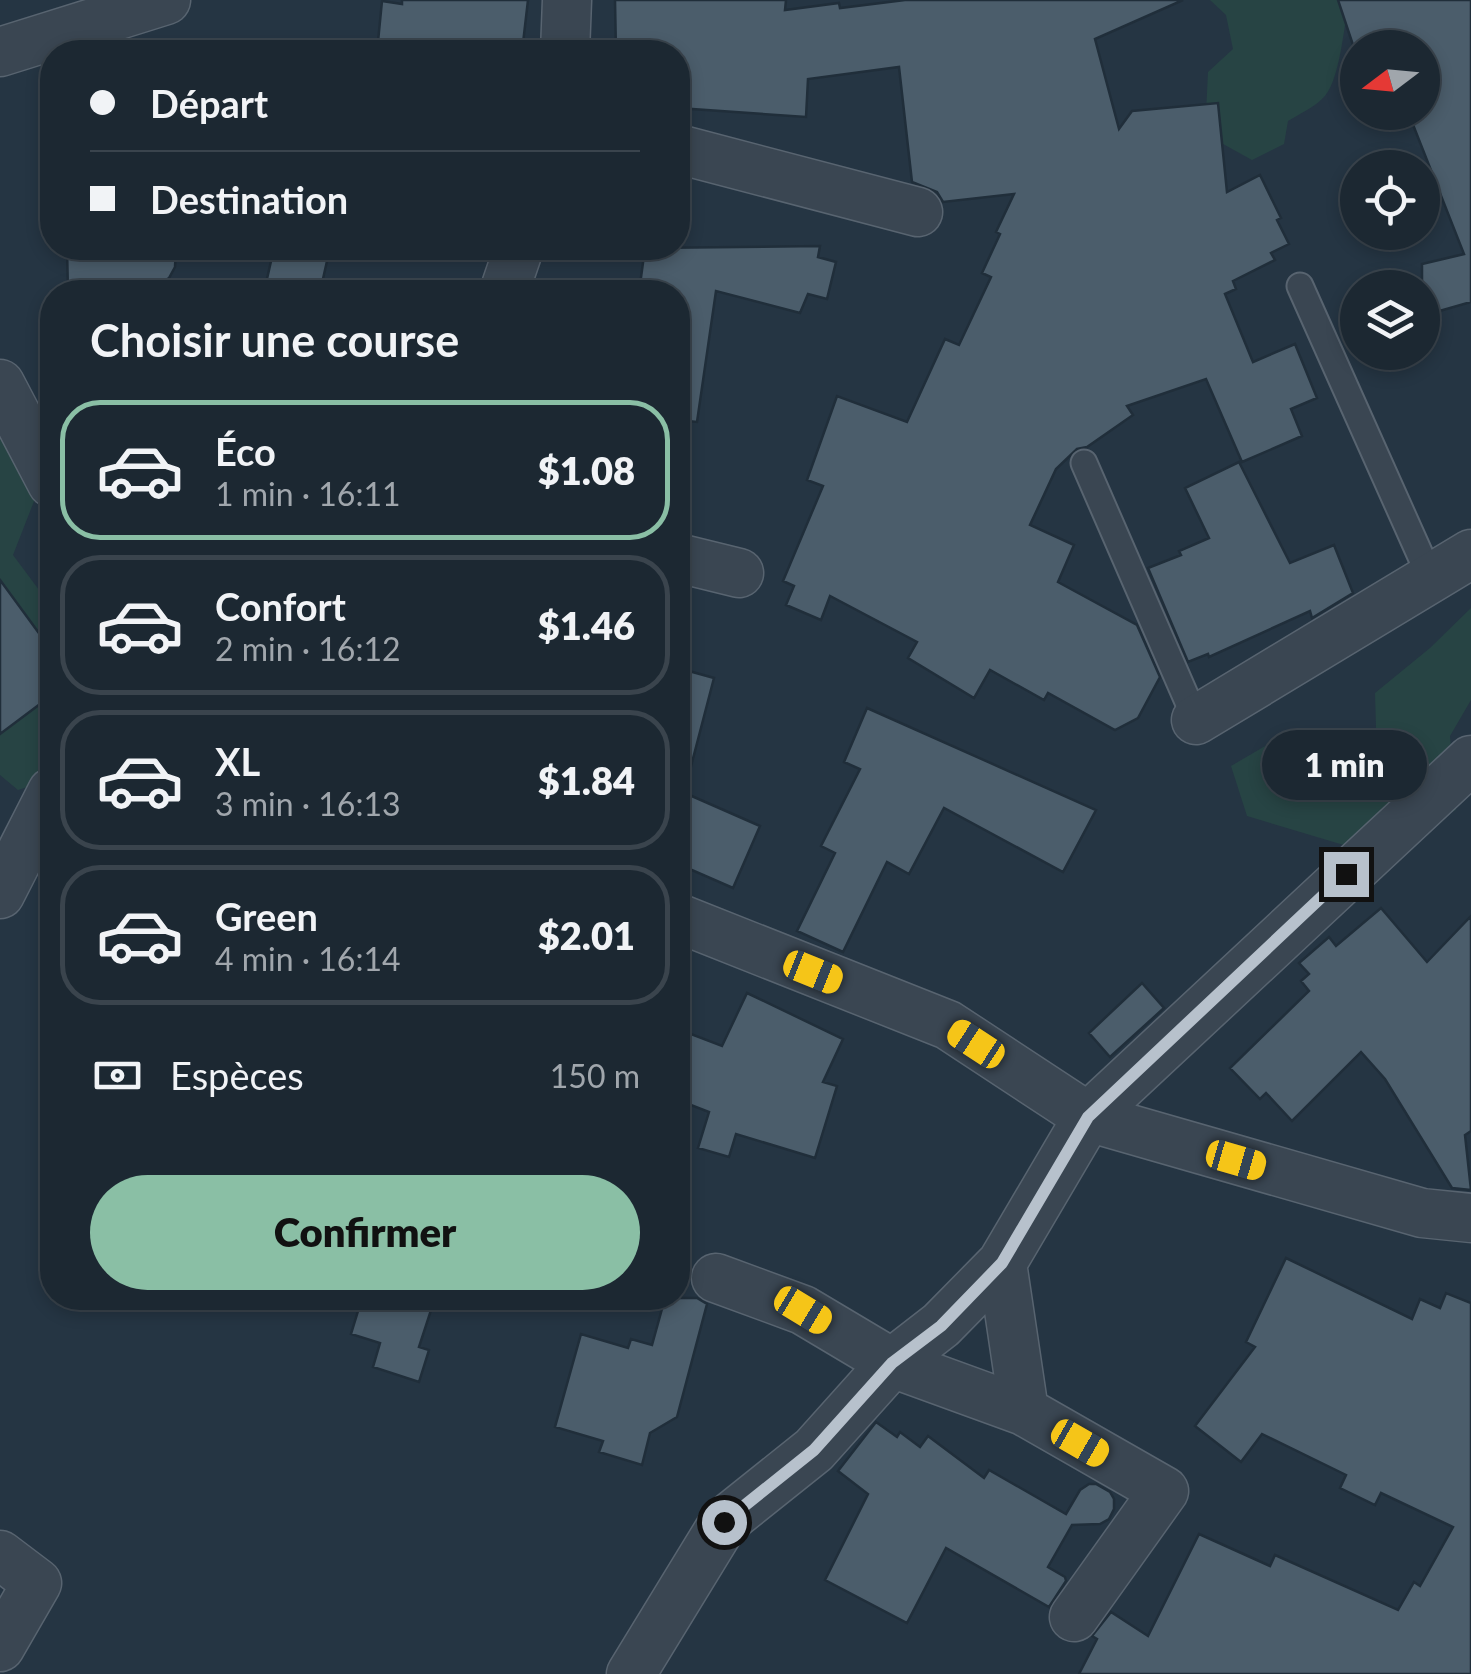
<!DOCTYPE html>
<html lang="fr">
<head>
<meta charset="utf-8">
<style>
	body { margin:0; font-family:Lato,sans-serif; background:#25303a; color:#f1f3f6; height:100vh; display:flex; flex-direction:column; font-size:38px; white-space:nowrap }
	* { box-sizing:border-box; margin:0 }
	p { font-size:32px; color:#a0a6ac }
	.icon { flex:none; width:55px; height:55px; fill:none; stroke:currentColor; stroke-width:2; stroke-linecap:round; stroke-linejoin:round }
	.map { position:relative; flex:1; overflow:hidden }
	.side { position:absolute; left:40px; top:280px; width:650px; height:1030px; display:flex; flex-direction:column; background:#1c2832; border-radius:40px; box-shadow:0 5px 15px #0003,0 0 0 2px #3a444d }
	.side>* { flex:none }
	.top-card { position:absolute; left:40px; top:40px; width:650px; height:220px; border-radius:40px; box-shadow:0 5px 15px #0003,0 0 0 2px #3a444d; display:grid; align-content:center; height:220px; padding:0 50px; background:#1c2832 }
	.needle { width:65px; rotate:254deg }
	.controls { position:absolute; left:1340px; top:30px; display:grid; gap:20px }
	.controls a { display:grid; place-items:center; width:100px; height:100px; border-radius:50%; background:#1c2832; box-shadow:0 5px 15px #0003,0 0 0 2px #3a444d; font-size:50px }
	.end { position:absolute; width:45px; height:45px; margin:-22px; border:12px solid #b7c1cc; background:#111; box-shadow:0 0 0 5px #111 }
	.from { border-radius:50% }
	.bubble { position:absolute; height:70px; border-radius:35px; background:#1c2832; box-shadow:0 5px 15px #0003,0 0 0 2px #3a444d; font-size:32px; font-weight:800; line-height:70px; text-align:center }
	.car { position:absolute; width:30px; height:60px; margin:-30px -15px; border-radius:12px; box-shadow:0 0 8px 2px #0007; background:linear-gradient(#f5c518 24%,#345 0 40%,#f5c518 0 76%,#345 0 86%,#f5c518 0) }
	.top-card b { display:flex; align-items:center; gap:35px; height:95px; font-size:38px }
	.top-card b+b { border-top:2px solid #3a444d }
	.top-card i { width:25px; height:25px; background:#f1f3f6 }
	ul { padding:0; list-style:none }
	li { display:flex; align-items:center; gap:30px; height:140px; margin:0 20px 15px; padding:0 30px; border:5px solid #3a444d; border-radius:40px }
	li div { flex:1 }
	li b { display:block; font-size:38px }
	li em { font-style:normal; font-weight:800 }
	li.selected { border-color:#8abfa5 }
	li>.icon { width:90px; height:90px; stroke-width:1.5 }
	h2 { padding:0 50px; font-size:45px; line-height:120px }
	.pay { display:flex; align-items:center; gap:25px; height:110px; padding:0 50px; font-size:38px }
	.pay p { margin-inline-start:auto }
	.action { display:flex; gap:20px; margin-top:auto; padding:20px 50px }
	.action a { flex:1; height:115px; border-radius:60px; background:#8abfa5; color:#111; font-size:40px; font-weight:800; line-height:115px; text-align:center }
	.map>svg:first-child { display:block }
</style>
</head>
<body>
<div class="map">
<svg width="1471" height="1674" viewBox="0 0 1471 1674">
	<rect width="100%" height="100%" fill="#253543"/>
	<!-- green -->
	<path fill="#274444" d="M 1210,0 L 1349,0 C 1344,25 1340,84 1322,99 C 1313,108 1299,114 1288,121 L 1284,144 L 1252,160 L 1205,134 L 1208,72 L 1233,49 L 1226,15 Z
		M 0,411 L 38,491 L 13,555 L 48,602 L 52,600 L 52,779 L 18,790 L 0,775 Z
		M 1471,608 L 1471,700 L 1450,736 L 1456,810 L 1423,827 L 1347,846 L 1247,816 L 1231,766 L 1277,739 L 1324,762 L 1377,762 L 1375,693 L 1430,648 Z"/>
	<!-- building -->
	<path fill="#4b5d6b" stroke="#202e3a" stroke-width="2.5" d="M 402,0 L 528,0 L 522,52 L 377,52 L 382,1 L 402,4 Z
		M 615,0 L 786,0 L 785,10 L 839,3 L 840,8 L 905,0 L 1183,0 L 1095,39 L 1119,129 L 1132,111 L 1218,103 L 1227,192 L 1260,175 L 1281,218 L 1277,220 L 1289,244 L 1271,253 L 1275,260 L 1233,281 L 1236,289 L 1225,294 L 1253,362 L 1295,344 L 1317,398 L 1291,409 L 1302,436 L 1242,462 L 1206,379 L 1127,406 L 1133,415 L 1087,447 L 1077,449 L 1056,469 L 1030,525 L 1074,545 L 1058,582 L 1137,625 L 1160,677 L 1138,718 L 1115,730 L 1048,693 L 1044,700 L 990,670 L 974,698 L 908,658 L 917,642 L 830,596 L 821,620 L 786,605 L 794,586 L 783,581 L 823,486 L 807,480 L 837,396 L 907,422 L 945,339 L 959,345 L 991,277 L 982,273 L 1000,234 L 996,232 L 1014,194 L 943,202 L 937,192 L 912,182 L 899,67 L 808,79 L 806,117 L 678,108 L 678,52 L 616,52 Z
		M 1338,0 L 1471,0 L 1471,302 L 1422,316 L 1422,264 L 1464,254 L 1408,112 L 1422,112 L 1422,48 L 1354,48 Z
		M 820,246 L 818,257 L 836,262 L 827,299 L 808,294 L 800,313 L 716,291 L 697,422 L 678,420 L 678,292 L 639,292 L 645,248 Z
		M 67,248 L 176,248 L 175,267 L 169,278 L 157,285 L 157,292 L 68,292 Z
		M 274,248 L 330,248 L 320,292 L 264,292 Z
		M 1239,462 L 1290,563 L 1334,545 L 1353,593 L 1312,618 L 1310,611 L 1209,657 L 1208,654 L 1188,662 L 1148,568 L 1181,555 L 1179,551 L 1209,538 L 1185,488 Z
		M 0,580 L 52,651 L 52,695 L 0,734 Z
		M 678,668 L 714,678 L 689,774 L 678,772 Z
		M 867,708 L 1096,810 L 1063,872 L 944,808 L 909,874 L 887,862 L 843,952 L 797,931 L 835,853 L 821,846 L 860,769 L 844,762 Z
		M 678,790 L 760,826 L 733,888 L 678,864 Z
		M 1381,908 L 1427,962 L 1471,916 L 1471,1131 L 1465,1135 L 1471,1190 L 1452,1188 L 1385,1079 L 1361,1052 L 1292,1121 L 1266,1093 L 1260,1099 L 1230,1068 L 1309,991 L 1301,981 L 1309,974 L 1299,963 L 1329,937 L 1336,946 Z
		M 1142,983 L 1164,1008 L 1110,1057 L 1089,1033 Z
		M 747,993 L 843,1039 L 823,1082 L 837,1086 L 815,1158 L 736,1134 L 729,1157 L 698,1148 L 709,1112 L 678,1100 L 678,1029 L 722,1046 Z
		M 1286,1258 L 1412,1319 L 1420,1299 L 1440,1308 L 1446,1293 L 1471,1303 L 1471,1674 L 1079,1674 L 1097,1639 L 1092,1636 L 1111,1612 L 1148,1636 L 1199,1534 L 1270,1566 L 1275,1555 L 1398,1610 L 1414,1582 L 1420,1586 L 1453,1527 L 1381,1493 L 1375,1505 L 1340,1488 L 1346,1475 L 1262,1434 L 1241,1462 L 1195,1426 L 1255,1347 L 1246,1342 Z
		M 362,1298 L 435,1298 L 419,1347 L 429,1350 L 419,1382 L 373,1367 L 380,1343 L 351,1334 Z
		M 665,1298 L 697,1298 L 707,1304 L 677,1417 L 650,1433 L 642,1465 L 599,1452 L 603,1441 L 555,1427 L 581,1334 L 628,1348 L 631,1339 L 652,1345 Z
		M 876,1422 L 897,1437 L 900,1432 L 920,1447 L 928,1436 L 984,1478 L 989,1470 L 1066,1514 L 1080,1490 L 1089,1484 L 1096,1484 L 1110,1492 L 1114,1499 L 1114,1509 L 1109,1519 L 1100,1524 L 1072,1525 L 1048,1567 L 1065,1577 L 1066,1581 L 1049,1607 L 946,1548 L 907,1623 L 825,1580 L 868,1494 L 838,1471 Z"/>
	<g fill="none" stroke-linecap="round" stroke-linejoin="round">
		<!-- service casing -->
		<g stroke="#586470" stroke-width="29">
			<path id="service" d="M 1300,286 L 1431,579
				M 1084,463 L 1196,720"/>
		</g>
		<!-- minor casing -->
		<g stroke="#586470" stroke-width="51">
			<path id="minor" d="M 0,52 L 166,0
				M 565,52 L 567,0
				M 678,149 L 918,212
				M 504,292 L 519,248
				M 0,384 L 52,483
				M 678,558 L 739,573
				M 1196,720 L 1471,554
				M 0,894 L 52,792
				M 678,918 L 948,1025 L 1088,1117 L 1422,1213 L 1471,1218
				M 1002,1263 L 1024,1411 L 1164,1491 L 1074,1617
				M 716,1278 L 803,1310 L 892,1363 L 1024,1411
				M 0,1555 L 37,1583 L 0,1647
				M 631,1674 L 724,1522 L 814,1450 L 892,1363 L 941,1325 L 1002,1263 L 1088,1117 L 1471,760"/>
		</g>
		<!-- service -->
		<use href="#service" stroke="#3a4652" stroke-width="25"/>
		<!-- minor -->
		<use href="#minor" stroke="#3a4652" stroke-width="48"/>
	</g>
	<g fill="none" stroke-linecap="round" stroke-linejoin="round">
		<!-- route -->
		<path stroke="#b7c1cc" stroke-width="12" d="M 724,1522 L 814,1450 L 892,1363 L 941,1326 L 1002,1263 L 1088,1117 L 1346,874"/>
	</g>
</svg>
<div class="controls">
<a><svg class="needle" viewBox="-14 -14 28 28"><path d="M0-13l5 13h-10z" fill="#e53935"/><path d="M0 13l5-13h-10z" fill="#a0a6ac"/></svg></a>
<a><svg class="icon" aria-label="locate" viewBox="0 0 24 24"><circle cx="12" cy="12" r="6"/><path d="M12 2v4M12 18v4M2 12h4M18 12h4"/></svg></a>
<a><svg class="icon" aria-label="layers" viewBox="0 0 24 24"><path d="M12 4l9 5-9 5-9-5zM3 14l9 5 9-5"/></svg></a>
</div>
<i class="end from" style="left:724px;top:1522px"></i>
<i class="end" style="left:1346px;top:874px"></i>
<div class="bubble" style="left:1262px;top:730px;width:165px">1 min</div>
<i class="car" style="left:813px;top:972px;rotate:112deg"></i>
<i class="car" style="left:976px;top:1044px;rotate:303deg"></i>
<i class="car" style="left:1236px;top:1160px;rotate:106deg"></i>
<i class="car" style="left:803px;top:1310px;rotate:121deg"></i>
<i class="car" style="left:1080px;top:1443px;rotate:120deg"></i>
<div class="top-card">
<b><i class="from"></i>Départ</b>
<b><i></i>Destination</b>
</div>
<section class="side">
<h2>Choisir une course</h2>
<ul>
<li class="selected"><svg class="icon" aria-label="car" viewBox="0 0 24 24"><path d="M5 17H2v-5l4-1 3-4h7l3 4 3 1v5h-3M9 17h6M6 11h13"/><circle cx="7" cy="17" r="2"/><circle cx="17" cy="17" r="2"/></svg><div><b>Éco</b><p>1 min · 16:11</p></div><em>$1.08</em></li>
<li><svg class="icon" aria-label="car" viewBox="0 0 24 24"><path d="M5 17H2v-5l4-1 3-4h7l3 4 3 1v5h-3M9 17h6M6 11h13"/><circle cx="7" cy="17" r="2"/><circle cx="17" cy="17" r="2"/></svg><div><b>Confort</b><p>2 min · 16:12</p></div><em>$1.46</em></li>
<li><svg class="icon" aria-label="car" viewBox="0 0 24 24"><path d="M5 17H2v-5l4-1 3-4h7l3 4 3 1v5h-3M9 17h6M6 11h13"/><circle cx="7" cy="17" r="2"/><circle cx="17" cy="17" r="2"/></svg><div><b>XL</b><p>3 min · 16:13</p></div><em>$1.84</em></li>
<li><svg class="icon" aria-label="car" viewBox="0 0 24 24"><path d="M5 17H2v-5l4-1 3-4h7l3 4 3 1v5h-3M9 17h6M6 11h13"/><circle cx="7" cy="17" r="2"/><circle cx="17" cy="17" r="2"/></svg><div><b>Green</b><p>4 min · 16:14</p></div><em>$2.01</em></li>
</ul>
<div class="pay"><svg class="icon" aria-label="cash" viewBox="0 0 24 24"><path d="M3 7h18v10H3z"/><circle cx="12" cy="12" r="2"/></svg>Espèces<p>150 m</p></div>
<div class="action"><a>Confirmer</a></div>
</section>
</div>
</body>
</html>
